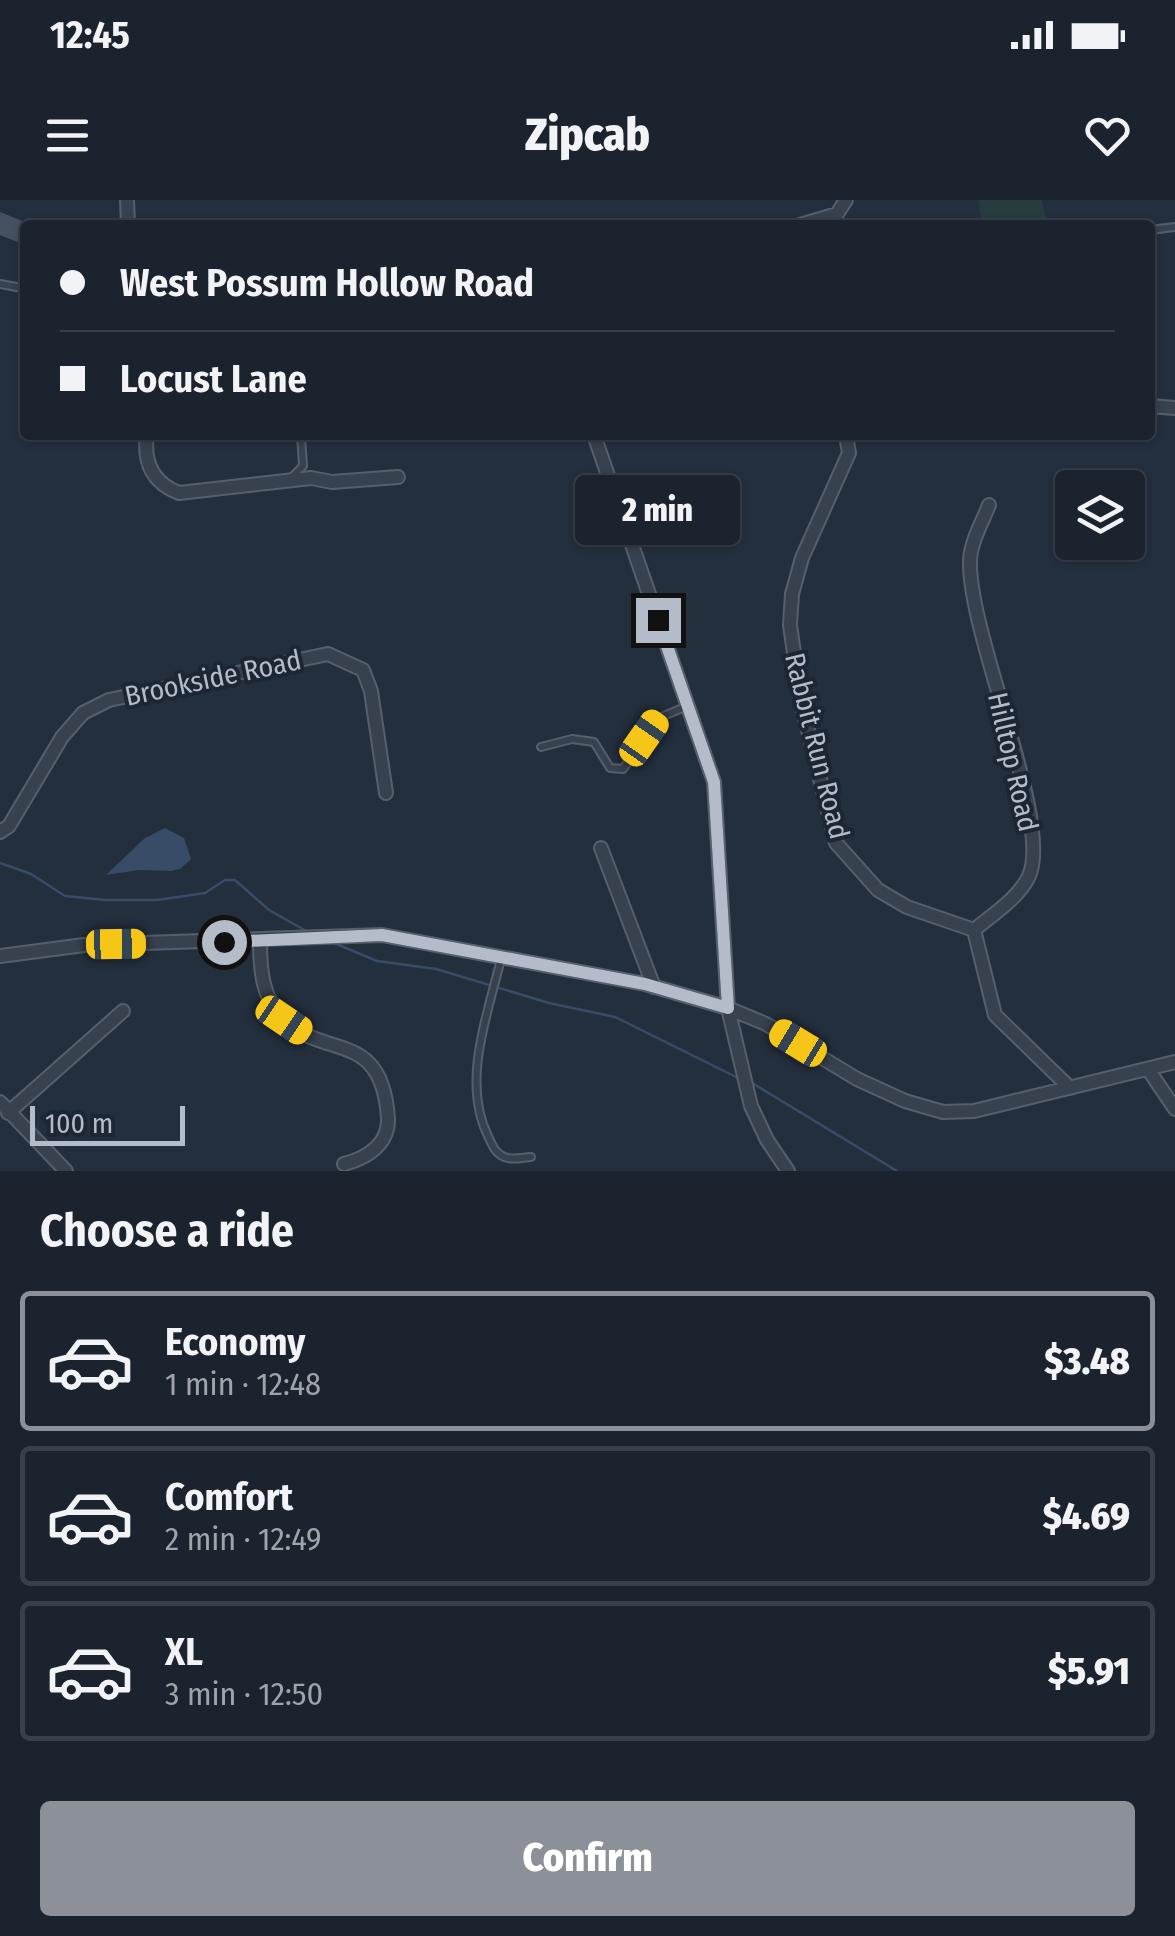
<!DOCTYPE html>
<html lang="en">
<head>
<meta charset="utf-8">
<style>
	body { margin:0; font-family:"Fira Sans Condensed",sans-serif; background:#242b36; color:#f1f3f6; height:100vh; display:flex; flex-direction:column; font-size:38px; white-space:nowrap }
	* { box-sizing:border-box; margin:0 }
	p { font-size:32px; color:#a0a4aa }
	.icon { flex:none; width:55px; height:55px; fill:none; stroke:currentColor; stroke-width:2; stroke-linecap:round; stroke-linejoin:round }
	.map { position:relative; height:971px; overflow:hidden }
	.drawer { display:flex; flex-direction:column; background:#1b232e; flex:1 }
	.drawer>* { flex:none }
	.top-card { position:absolute; left:20px; top:20px; width:1135px; height:220px; border-radius:10px; box-shadow:0 2px 8px #0004,0 0 0 2px #39404a; display:grid; align-content:center; height:220px; padding:0 40px; background:#1b232e }
	.buttons { position:absolute; left:1055px; top:270px; display:grid; gap:20px }
	.buttons a { display:grid; place-items:center; width:90px; height:90px; border-radius:10px; background:#1b232e; box-shadow:0 2px 8px #0004,0 0 0 2px #39404a; font-size:50px }
	.scale { position:absolute; left:30px; bottom:25px; width:155px; box-sizing:border-box; padding-left:10px; border:5px solid #b4bcc9; border-top:0; font-size:28px; line-height:35px; white-space:nowrap; color:#b4bcc9; -webkit-text-stroke:8px #1d2633; paint-order:stroke }
	.end { position:absolute; width:45px; height:45px; margin:-22px; border:12px solid #b4bcc9; background:#111; box-shadow:0 0 0 5px #111 }
	.from { border-radius:50% }
	.bubble { position:absolute; height:70px; border-radius:10px; background:#1b232e; box-shadow:0 2px 8px #0004,0 0 0 2px #39404a; font-size:32px; font-weight:800; line-height:70px; text-align:center }
	.car { position:absolute; width:30px; height:60px; margin:-30px -15px; border-radius:12px; box-shadow:0 0 8px 2px #0007; background:linear-gradient(#f5c518 24%,#345 0 40%,#f5c518 0 76%,#345 0 86%,#f5c518 0) }
	.top-card b { display:flex; align-items:center; gap:35px; height:95px; font-size:38px }
	.top-card b+b { border-top:2px solid #39404a }
	.top-card i { width:25px; height:25px; background:#f1f3f6 }
	ul { padding:0; list-style:none }
	li { display:flex; align-items:center; gap:30px; height:140px; margin:0 20px 15px; padding:0 20px; border:5px solid #39404a; border-radius:10px }
	li div { flex:1 }
	li b { display:block; font-size:38px }
	li em { font-style:normal; font-weight:800 }
	li.active { border-color:#8c9099 }
	li>.icon { width:90px; height:90px; stroke-width:1.5 }
	h2 { padding:0 40px; font-size:45px; line-height:120px }
	.cta { display:flex; gap:20px; margin-top:auto; padding:20px 40px }
	.cta a { flex:1; height:115px; border-radius:10px; background:#8c9099; color:#fff; font-size:40px; font-weight:800; line-height:115px; text-align:center }
	.status { display:flex; justify-content:space-between; align-items:center; height:70px; padding:0 50px; background:#1b232e; direction:ltr }
	.status svg { height:28px; fill:currentColor }
	header { display:flex; justify-content:space-between; align-items:center; height:130px; padding:0 40px; background:#1b232e; font-size:45px; font-weight:800 }
	.map>svg:first-child { display:block }
</style>
</head>
<body>
<div class="status"><b>12:45</b><svg viewBox="0 0 49 12"><path d="M0 12V9h3v3zM5 12V6h3v6zM10 12V3h3v9zM15 12V0h3v12zM26 1h20v11H26zM47 4h2v5h-2z"/></svg></div>
<header><svg class="icon" aria-label="menu" viewBox="0 0 24 24"><path d="M4 6h16M4 12h16M4 18h16"/></svg>Zipcab<svg class="icon" aria-label="heart" viewBox="0 0 24 24"><path d="M12 20l-8-8c-3-5 5-10 8-4 3-6 11-1 8 4z"/></svg></header>
<div class="map">
<svg width="1175" height="971" viewBox="0 0 1175 971">
	<rect width="100%" height="100%" fill="#242f3e"/>
	<!-- green -->
	<path fill="#263c3f" d="M 978,0 L 1042,0 L 1047,25 L 983,25 Z"/>
	<!-- water -->
	<path fill="#394c67" d="M 165,628 L 184,638 L 191,659 L 180,669 L 171,671 L 139,670 L 106,675 L 145,638 Z"/>
	<g fill="none" stroke-linecap="round" stroke-linejoin="round">
		<!-- stream -->
		<path stroke="#394c67" stroke-width="2.5" d="M 0,663 L 31,674 L 65,696 L 105,700 L 157,700 L 205,693 L 225,680 L 235,680 L 269,710 L 308,732
			M 334,743 L 377,761 L 436,769 L 549,803 L 615,817 L 740,879
			M 752,883 L 897,971"/>
	</g>
	<!-- building -->
	<path fill="#455162" d="M 0,12 L 25,22 L 25,39 L 21,37 L 20,43 L 0,35 Z"/>
	<g fill="none" stroke-linecap="round" stroke-linejoin="round">
		<!-- lane casing -->
		<g stroke="#565f6c" stroke-width="10">
			<path id="lane" d="M 1150,30 L 1175,27
				M 0,84 L 22,88
				M 291,278 L 303,266 L 301,235
				M 541,547 L 572,539 L 594,542 L 610,568 L 623,569 L 659,518 L 687,506
				M 501,759 C 488,813 461,882 488,936 C 492,945 496,956 508,958 C 515,960 525,957 531,957"/>
		</g>
		<!-- street casing -->
		<g stroke="#565f6c" stroke-width="16">
			<path id="street" d="M 127,0 L 128,25
				M 800,25 L 837,14 L 846,0
				M 1150,206 L 1175,208
				M 147,235 C 143,263 153,283 179,293 L 311,278 L 332,282 L 398,277
				M 594,235 L 714,582 L 728,808 L 751,906 L 767,940 L 788,971
				M 846,235 L 849,253 L 802,358 L 792,394 L 790,425 L 801,502 L 836,643 L 878,690 L 907,707 L 974,730
				M 0,632 L 9,626 L 62,537 L 83,513 L 109,500 L 328,454 L 363,470 L 371,491 L 386,593
				M 601,648 L 654,787
				M 974,730 C 992,715 1019,698 1029,676 C 1053,622 969,437 970,362 C 970,343 982,323 989,305
				M 974,730 L 995,815 L 1070,888
				M 260,741 C 260,769 262,799 284,820 C 326,860 382,829 388,918 C 389,945 366,958 344,964
				M 0,756 L 84,745 L 382,735 L 645,784 L 728,808 L 766,824 L 857,879 L 905,901 L 943,912 L 974,911 L 1175,862
				M 1148,869 L 1175,909
				M 0,902 L 66,971
				M 8,913 L 123,811"/>
		</g>
		<!-- lane -->
		<use href="#lane" stroke="#38414e" stroke-width="6"/>
		<!-- street -->
		<use href="#street" stroke="#38414e" stroke-width="12"/>
	</g>
	<g fill="none" stroke-linecap="round" stroke-linejoin="round">
		<!-- route -->
		<path stroke="#b4bcc9" stroke-width="12" d="M 224,742 L 382,735 L 645,784 L 728,808 L 714,582 L 658,420"/>
	</g>
	<g text-anchor="middle" dominant-baseline="central" stroke-width="8" stroke-linejoin="round" paint-order="stroke">
		<!-- street labels -->
		<g font-size="28" fill="#b4bcc9" stroke="#1d2633">
			<text transform="translate(213 478) rotate(-12)">Brookside Road</text>
			<text transform="translate(817 546) rotate(76)">Rabbit Run Road</text>
			<text transform="translate(1013 562) rotate(77)">Hilltop Road</text>
		</g>
	</g>
</svg>
<div class="buttons">
<a><svg class="icon" aria-label="layers" viewBox="0 0 24 24"><path d="M12 4l9 5-9 5-9-5zM3 14l9 5 9-5"/></svg></a>
</div>
<div class="scale">100 m</div>
<i class="end from" style="left:224px;top:742px"></i>
<i class="end" style="left:658px;top:420px"></i>
<div class="bubble" style="left:575px;top:275px;width:165px">2 min</div>
<i class="car" style="left:644px;top:538px;rotate:35deg"></i>
<i class="car" style="left:116px;top:744px;rotate:89deg"></i>
<i class="car" style="left:284px;top:820px;rotate:124deg"></i>
<i class="car" style="left:798px;top:843px;rotate:301deg"></i>
<div class="top-card">
<b><i class="from"></i>West Possum Hollow Road</b>
<b><i></i>Locust Lane</b>
</div>
</div>
<section class="drawer">
<h2>Choose a ride</h2>
<ul>
<li class="active"><svg class="icon" aria-label="car" viewBox="0 0 24 24"><path d="M5 17H2v-5l4-1 3-4h7l3 4 3 1v5h-3M9 17h6M6 11h13"/><circle cx="7" cy="17" r="2"/><circle cx="17" cy="17" r="2"/></svg><div><b>Economy</b><p>1 min · 12:48</p></div><em>$3.48</em></li>
<li><svg class="icon" aria-label="car" viewBox="0 0 24 24"><path d="M5 17H2v-5l4-1 3-4h7l3 4 3 1v5h-3M9 17h6M6 11h13"/><circle cx="7" cy="17" r="2"/><circle cx="17" cy="17" r="2"/></svg><div><b>Comfort</b><p>2 min · 12:49</p></div><em>$4.69</em></li>
<li><svg class="icon" aria-label="car" viewBox="0 0 24 24"><path d="M5 17H2v-5l4-1 3-4h7l3 4 3 1v5h-3M9 17h6M6 11h13"/><circle cx="7" cy="17" r="2"/><circle cx="17" cy="17" r="2"/></svg><div><b>XL</b><p>3 min · 12:50</p></div><em>$5.91</em></li>
</ul>
<div class="cta"><a>Confirm</a></div>
</section>
</body>
</html>
